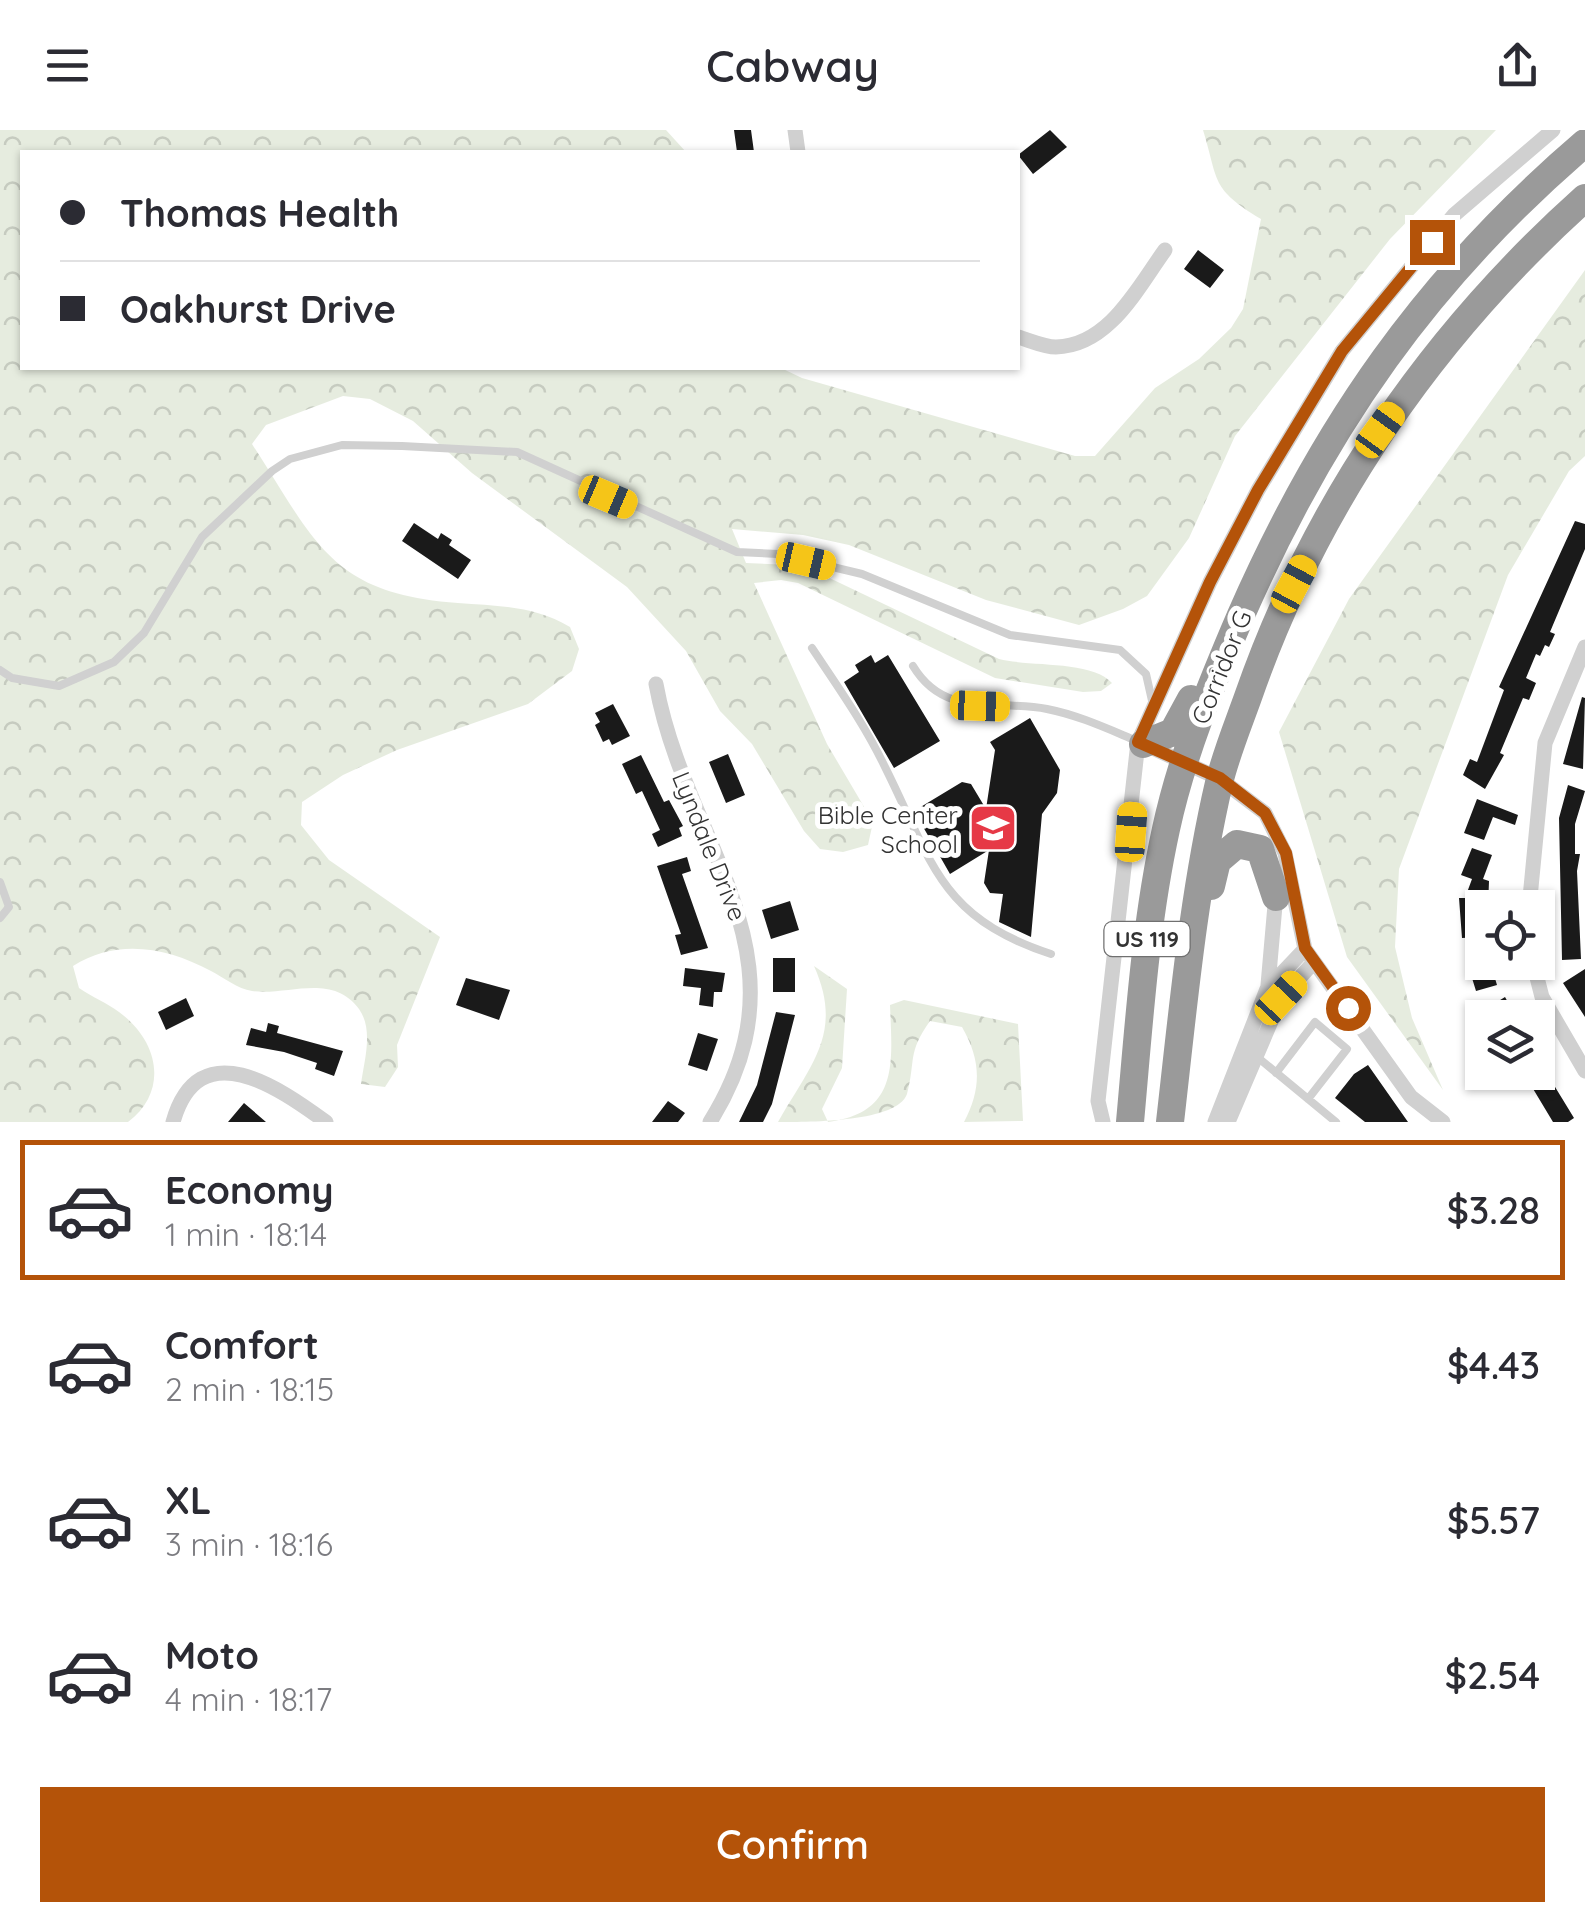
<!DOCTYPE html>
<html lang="en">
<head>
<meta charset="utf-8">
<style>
	body { margin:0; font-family:Quicksand,sans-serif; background:#f2f2f3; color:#2b2b33; height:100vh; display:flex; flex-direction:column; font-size:38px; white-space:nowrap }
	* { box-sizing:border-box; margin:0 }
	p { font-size:32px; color:#7c7c81 }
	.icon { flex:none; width:55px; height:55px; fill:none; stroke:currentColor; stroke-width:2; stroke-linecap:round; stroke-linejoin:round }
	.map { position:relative; height:992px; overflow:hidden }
	.sheet { display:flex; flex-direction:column; background:#fff; flex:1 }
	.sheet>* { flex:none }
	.top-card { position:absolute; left:20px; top:20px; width:1000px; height:220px; border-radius:0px; box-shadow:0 2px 8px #0004; display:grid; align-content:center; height:220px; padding:0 40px; background:#fff }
	.controls { position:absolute; left:1465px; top:760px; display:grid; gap:20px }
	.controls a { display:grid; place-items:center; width:90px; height:90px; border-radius:0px; background:#fff; box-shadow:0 2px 8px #0004; font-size:50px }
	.end { position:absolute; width:45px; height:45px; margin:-22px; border:12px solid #b45309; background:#fff; box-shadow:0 0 0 5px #fff }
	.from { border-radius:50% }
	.car { position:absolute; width:30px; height:60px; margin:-30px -15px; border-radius:12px; box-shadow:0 0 8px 2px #0007; background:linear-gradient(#f5c518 24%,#345 0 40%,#f5c518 0 76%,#345 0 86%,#f5c518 0) }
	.top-card b { display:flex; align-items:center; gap:35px; height:95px; font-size:38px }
	.top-card b+b { border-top:2px solid #e1e1e2 }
	.top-card i { width:25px; height:25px; background:#2b2b33 }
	ul { padding:18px 0 0; list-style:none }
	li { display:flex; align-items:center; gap:30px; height:140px; margin:0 20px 15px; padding:0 20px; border:5px solid transparent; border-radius:0px }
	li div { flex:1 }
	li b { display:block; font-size:38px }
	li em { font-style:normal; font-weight:600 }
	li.active { border-color:#b45309 }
	li>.icon { width:90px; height:90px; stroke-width:1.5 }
	.primary-button { display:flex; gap:20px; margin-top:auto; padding:20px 40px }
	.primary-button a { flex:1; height:115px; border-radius:0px; background:#b45309; color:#fff; font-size:40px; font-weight:600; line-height:115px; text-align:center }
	header { display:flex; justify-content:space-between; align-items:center; height:130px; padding:0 40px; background:#fff; font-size:45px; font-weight:600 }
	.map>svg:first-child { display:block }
</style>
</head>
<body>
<header><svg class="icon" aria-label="menu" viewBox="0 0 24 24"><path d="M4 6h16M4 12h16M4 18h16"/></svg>Cabway<svg class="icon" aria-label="share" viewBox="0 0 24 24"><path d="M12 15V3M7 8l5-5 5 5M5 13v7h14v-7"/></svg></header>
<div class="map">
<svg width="1585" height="992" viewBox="0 0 1585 992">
	<defs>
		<pattern id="forest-crowns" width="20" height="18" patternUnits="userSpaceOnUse" patternTransform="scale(2.5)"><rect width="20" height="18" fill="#e6ecdf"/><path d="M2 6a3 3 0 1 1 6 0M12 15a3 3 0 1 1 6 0" fill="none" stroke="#c6cbc0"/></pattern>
	</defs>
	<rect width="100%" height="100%" fill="#fff"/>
	<!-- forest -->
	<path fill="url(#forest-crowns)" d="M 0,0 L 666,0 L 686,22 L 22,22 L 22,238 L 781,238 L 802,248 L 1075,326 L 1095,326 L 1155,258 L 1199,229 L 1231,198 L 1243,179 L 1261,89 C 1210,58 1219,52 1203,0 L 1496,0 L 1390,109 L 1235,306 L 1189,408 L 1147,466 L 1123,479 L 1079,495 L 986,470 L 849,415 L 803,405 L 732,399 L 746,433 L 793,435 L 819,443 L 999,529 C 1030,537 1092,530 1112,553 L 1101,561 L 1083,562 L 995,548 L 798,453 L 781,450 L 754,453 L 827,614 L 873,692 L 868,715 L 843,722 L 820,719 L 804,701 L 752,614 L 720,581 L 686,521 L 627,457 L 472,343 L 413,291 L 370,269 L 343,266 L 266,295 L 252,314 C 316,413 331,464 458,473 C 499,476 534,476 570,497 L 579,519 L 572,541 L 528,574 L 397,620 L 343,645 L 302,672 L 301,695 L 329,730 L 440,807 L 397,915 L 398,937 L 385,957 L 361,954 C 364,931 374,900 359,879 C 332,842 288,866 252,861 C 238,859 223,847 211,841 C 167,817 117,808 73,836 L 79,858 C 92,867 107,873 119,882 C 159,911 169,961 128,992 L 0,992 Z
		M 1585,140 L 1585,326 L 1569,341 L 1508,445 L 1399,739 L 1395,817 L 1412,888 L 1443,960 L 1347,827 L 1279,602 L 1349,469 Z
		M 814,836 L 847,859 L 842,938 L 822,979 L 828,992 C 900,983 892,932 890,875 L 904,870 L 1018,894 L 1023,991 L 964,992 C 982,958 981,930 962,897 L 930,891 C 907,923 916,930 907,964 C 897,992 812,992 778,992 C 811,934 844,903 814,836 Z"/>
	<!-- building -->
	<path fill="#1a1a1a" d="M 734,0 L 751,0 L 754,22 L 737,22 Z
		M 1050,0 L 1067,17 L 1033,44 L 1018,25 Z
		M 1198,120 L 1224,140 L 1210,158 L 1184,139 Z
		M 1575,391 L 1585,394 L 1585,419 L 1550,502 L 1555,504 L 1549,517 L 1545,515 L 1540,526 L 1536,524 L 1526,548 L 1536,553 L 1529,570 L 1523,568 L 1500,623 L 1504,625 L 1485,659 L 1463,645 L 1470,629 L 1477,632 L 1504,560 L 1499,557 Z
		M 414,393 L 438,409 L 441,403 L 452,410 L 449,415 L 471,430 L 458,449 L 402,411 Z
		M 871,525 L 875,533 L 888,525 L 940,611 L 894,638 L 844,552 L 859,542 L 855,535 Z
		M 1582,567 L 1585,568 L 1583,639 L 1563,634 Z
		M 613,574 L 630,606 L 612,615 L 609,609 L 603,612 L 595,595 L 600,592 L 595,583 Z
		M 1030,588 L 1060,640 L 1057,663 L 1042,684 L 1031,807 L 999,792 L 1003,764 L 990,763 L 984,753 L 989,720 L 950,744 L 914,681 L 962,652 L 971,654 L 986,679 L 995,620 L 990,612 Z
		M 728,624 L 745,665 L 726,673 L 709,632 Z
		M 641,625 L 664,672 L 669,670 L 683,696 L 679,698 L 682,706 L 658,717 L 652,704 L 660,700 L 642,661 L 636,664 L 622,634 Z
		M 1568,655 L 1585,661 L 1575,694 L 1575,724 L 1580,724 L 1577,741 L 1581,829 L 1562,830 L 1559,688 Z
		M 1477,669 L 1518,685 L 1515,695 L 1493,687 L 1484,710 L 1464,703 Z
		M 1472,718 L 1492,725 L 1483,749 L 1489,751 L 1488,778 L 1482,778 L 1482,807 L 1462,808 L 1459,768 L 1465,768 L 1472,749 L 1461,745 Z
		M 687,727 L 691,741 L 682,744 L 708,818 L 681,825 L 675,805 L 681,804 L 657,736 Z
		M 790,771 L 799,800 L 771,809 L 762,780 Z
		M 773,828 L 795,828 L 795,862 L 773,862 Z
		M 1482,830 L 1490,832 L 1497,855 L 1476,861 L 1468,835 Z
		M 685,838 L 725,843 L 722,862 L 714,862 L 713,877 L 699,875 L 701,858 L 683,856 Z
		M 1585,839 L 1585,887 L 1563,853 Z
		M 466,848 L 510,860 L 499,890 L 456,875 Z
		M 1505,867 L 1514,883 L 1488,888 L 1484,880 Z
		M 186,868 L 194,886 L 166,900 L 158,882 Z
		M 776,882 L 795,885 L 772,974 L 763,992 L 739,992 L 757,955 Z
		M 268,893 L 279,896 L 277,903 L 343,921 L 334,946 L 315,939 L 317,933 L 284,922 L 246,915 L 251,898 L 266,902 Z
		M 698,903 L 718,909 L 707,941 L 688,935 Z
		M 1538,929 L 1574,988 L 1568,992 L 1553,992 L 1523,942 L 1538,942 Z
		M 1368,935 L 1408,992 L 1365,992 L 1335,968 L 1354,944 Z
		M 668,971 L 685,983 L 678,992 L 652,992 Z
		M 244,973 L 266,992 L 228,992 Z"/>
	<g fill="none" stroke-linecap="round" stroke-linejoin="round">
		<!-- lane -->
		<path stroke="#d0d0d0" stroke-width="8" d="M 812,518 C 838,557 865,595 885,637 C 933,733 939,787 1051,824
			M 913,536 C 945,589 996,569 1047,579 C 1078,585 1108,599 1137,611
			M 0,540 L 12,548 L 59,556 L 114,532 L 144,503 L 202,407 L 272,341 L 290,329 L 342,315 L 402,316 L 517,322 L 737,422 L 778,424 L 862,444 L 1010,505 L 1120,520 L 1146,544 L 1153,575
			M 0,752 L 9,777 L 0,788
			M 1256,926 L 1336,992
			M 1276,943 L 1315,892 L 1347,919 L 1308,969"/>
		<!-- street -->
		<path stroke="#d0d0d0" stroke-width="15" d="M 795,0 L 798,22
			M 1018,207 C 1029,210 1044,217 1056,217 C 1109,216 1138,157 1165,120
			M 656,554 C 685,715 815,824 710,992
			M 1144,614 L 1220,649 L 1265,683 L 1285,723 L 1305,819 L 1411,967 L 1443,992
			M 1529,778 L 1545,613 L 1585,517
			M 1533,832 L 1542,867 L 1585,941
			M 1268,855 L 1276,764
			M 173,992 C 199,901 279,958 326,992
			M 1103,992 L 1098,971 L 1138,612 L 1210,452 L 1258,360 L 1342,221 L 1454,85 L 1553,0
			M 1215,992 L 1267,859 L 1305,819
			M 1228,992 L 1281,868 L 1314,832"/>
		<!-- highway -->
		<path stroke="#9a9a9a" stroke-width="28" d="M 1143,614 L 1173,602 L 1191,569
			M 1211,756 L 1217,731 L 1237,714 L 1260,719 L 1276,767
			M 1130,992 C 1139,894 1145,795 1166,699 C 1182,625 1211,555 1241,485 C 1324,296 1427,148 1585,13
			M 1170,992 C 1183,879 1193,765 1219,653 C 1226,624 1238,595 1248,567 C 1315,374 1433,204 1585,68"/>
	</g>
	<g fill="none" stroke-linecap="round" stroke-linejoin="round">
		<!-- route -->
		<path stroke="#b45309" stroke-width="12" d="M 1348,878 L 1305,818 L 1286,723 L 1265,683 L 1220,648 L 1138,612 L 1210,452 L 1258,360 L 1342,221 L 1432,112"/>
	</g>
	<!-- icons -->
	<defs>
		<g id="school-square" transform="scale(2.5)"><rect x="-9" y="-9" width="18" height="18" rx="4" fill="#e63946" stroke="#fff"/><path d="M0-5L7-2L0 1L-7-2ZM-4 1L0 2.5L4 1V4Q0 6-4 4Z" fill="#fff"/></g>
	</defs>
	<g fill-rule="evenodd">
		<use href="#school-square" x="993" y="698"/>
	</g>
	<g text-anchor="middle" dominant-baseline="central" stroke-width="10" stroke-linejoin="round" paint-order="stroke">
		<!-- shield labels -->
		<rect fill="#fff" stroke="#707070" stroke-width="2.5" x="1104.5" y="792" width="85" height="34" rx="8"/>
		<g font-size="22" font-weight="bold" fill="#333">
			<text x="1147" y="809">US 119</text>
		</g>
		<!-- street labels -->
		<g font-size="25" fill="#333" stroke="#fff">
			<text transform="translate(1221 537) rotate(-68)">Corridor G</text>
			<text transform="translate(710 716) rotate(68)">Lyndale Drive</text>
		</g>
		<!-- poi labels -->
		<g font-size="25" fill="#333" stroke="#fff" text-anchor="end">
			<text x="958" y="684">Bible Center<tspan x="958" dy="29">School</tspan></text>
		</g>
	</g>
</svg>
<div class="controls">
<a><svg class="icon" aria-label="locate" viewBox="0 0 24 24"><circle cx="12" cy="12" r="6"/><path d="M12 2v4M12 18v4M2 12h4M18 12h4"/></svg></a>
<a><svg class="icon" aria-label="layers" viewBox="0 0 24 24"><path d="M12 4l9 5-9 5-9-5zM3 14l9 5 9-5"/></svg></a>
</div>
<i class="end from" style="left:1348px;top:878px"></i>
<i class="end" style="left:1432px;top:112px"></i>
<i class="car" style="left:1380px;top:300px;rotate:36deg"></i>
<i class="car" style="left:608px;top:367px;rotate:113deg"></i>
<i class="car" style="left:806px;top:431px;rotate:103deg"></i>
<i class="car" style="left:1294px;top:454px;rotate:28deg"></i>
<i class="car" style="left:980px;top:576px;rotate:92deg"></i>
<i class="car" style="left:1131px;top:702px;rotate:4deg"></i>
<i class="car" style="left:1281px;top:868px;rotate:43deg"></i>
<div class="top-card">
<b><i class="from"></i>Thomas Health</b>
<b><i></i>Oakhurst Drive</b>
</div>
</div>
<section class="sheet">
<ul>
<li class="active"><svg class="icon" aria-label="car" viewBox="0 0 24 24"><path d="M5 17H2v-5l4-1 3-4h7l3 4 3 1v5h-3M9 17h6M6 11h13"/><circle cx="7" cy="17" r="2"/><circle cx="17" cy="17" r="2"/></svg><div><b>Economy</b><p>1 min · 18:14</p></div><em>$3.28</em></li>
<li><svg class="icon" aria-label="car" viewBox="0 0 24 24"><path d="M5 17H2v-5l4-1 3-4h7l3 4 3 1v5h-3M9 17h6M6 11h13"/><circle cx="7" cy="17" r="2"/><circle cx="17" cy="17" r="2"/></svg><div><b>Comfort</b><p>2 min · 18:15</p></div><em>$4.43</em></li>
<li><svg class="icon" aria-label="car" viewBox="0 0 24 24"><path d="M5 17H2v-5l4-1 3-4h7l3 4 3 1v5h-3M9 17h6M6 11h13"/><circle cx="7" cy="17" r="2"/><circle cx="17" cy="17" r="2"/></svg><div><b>XL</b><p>3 min · 18:16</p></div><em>$5.57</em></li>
<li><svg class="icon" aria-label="car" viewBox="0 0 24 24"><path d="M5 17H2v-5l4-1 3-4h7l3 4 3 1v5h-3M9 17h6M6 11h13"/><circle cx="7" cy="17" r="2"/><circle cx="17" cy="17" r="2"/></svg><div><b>Moto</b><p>4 min · 18:17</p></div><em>$2.54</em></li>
</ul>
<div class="primary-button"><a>Confirm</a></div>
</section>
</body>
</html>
